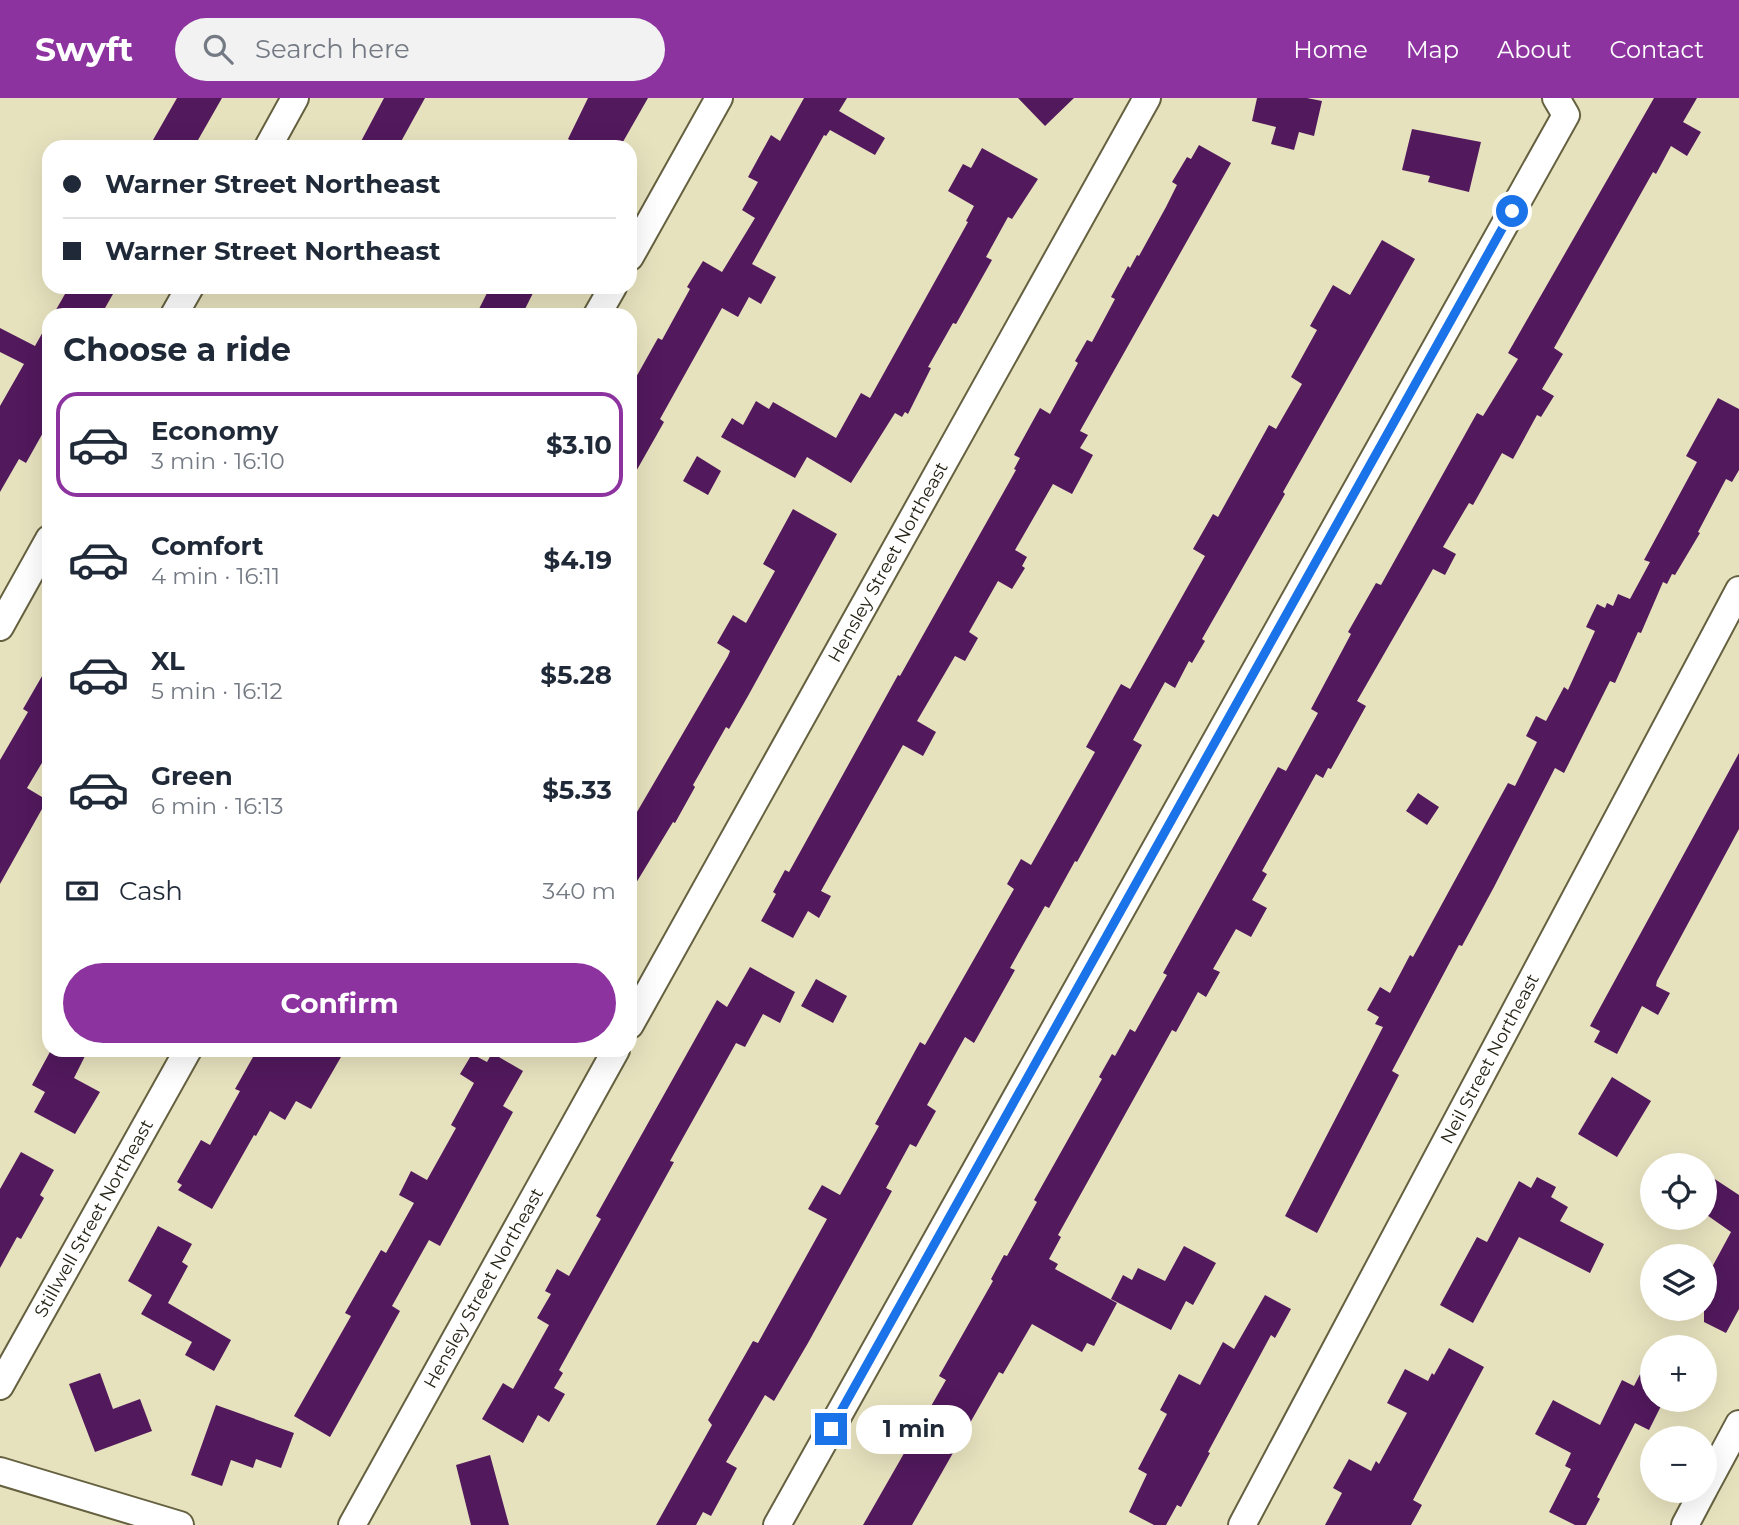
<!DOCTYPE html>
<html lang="en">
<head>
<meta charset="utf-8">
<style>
	body { margin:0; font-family:Montserrat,sans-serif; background:#f2f2f3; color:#1f2937; height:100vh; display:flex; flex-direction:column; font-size:26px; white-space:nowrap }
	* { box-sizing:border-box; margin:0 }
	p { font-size:23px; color:#747a83 }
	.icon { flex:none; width:38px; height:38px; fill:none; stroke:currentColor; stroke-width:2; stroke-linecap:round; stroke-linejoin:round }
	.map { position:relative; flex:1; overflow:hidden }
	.sheet { position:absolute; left:42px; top:210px; width:595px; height:749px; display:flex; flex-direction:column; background:#fff; border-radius:21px; box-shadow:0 7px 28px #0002 }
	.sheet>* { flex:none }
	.hud { position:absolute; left:42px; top:42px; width:595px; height:154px; border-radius:21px; box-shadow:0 7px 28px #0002; display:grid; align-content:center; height:154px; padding:0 21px; background:#fff }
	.fabs { position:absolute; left:1640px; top:1055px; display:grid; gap:14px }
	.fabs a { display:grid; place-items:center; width:77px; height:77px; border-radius:50%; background:#fff; box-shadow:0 7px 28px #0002; font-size:35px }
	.end { position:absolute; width:32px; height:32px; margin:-16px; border:9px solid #1a73e8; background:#fff; box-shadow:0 0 0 4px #fff }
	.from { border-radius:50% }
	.bubble { position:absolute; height:49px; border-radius:24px; background:#fff; box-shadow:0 7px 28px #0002; font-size:23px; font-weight:700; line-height:49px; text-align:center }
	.hud b { display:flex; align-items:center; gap:24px; height:66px; font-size:26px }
	.hud b+b { border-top:2px solid #e0e1e3 }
	.hud i { width:18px; height:18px; background:#1f2937 }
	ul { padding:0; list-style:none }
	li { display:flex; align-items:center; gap:21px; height:105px; margin:0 14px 10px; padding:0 7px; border:4px solid transparent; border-radius:21px }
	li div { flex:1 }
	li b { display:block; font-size:26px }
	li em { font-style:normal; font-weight:700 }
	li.current { border-color:#8d339f }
	li>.icon { width:63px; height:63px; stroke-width:1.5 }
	h2 { padding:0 21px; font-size:32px; line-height:84px }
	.pay { display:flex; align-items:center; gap:18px; height:77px; padding:0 21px; font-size:26px }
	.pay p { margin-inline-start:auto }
	.primary-button { display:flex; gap:14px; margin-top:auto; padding:14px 21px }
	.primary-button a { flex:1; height:80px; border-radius:42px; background:#8d339f; color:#fff; font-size:28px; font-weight:700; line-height:80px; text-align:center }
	header { display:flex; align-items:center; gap:42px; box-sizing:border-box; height:98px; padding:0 35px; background:#8d339f; color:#fff }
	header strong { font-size:33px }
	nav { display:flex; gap:38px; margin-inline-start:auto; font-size:24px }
	.search { width:490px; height:63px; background:#f2f2f3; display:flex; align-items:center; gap:18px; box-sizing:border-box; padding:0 24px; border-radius:38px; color:#747a83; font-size:26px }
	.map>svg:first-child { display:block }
</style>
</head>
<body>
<header>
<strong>Swyft</strong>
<div class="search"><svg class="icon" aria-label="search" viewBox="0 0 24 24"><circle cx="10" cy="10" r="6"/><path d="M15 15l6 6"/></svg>Search here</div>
<nav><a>Home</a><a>Map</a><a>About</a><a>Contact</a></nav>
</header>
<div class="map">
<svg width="1739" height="1427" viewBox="0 0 1739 1427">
	<rect width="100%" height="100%" fill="#e7e2be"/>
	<!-- building -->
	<path fill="#52195d" d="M 177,0 L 222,0 L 194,49 L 149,49 Z
		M 384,0 L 425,0 L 398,49 L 358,49 Z
		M 588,0 L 648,0 L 620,49 L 582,49 L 568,41 Z
		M 804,0 L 847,0 L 839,13 L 885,40 L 875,57 L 830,32 L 826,38 L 824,37 L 752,166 L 776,179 L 761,206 L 749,199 L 738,219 L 722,210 L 660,321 L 664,324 L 630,384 L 630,290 L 658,240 L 662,242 L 690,191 L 687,189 L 703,163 L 722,174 L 755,120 L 742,112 L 758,84 L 748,79 L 771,37 L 780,43 Z
		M 1018,0 L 1074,0 L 1045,28 Z
		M 1257,0 L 1307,0 L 1322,3 L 1314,38 L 1299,34 L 1294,52 L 1271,46 L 1276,29 L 1252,23 Z
		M 1654,0 L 1697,0 L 1683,24 L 1701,34 L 1687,58 L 1671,48 L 1656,76 L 1653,74 L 1554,250 L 1563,256 L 1542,291 L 1554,298 L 1541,319 L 1537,317 L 1513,361 L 1502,355 L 1473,407 L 1469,405 L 1443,449 L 1456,456 L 1445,477 L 1433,471 L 1357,603 L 1366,608 L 1331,671 L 1328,670 L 1323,680 L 1316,676 L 1262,773 L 1267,776 L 1252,802 L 1267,810 L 1251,839 L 1236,831 L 1213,871 L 1220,874 L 1206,899 L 1198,894 L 1176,934 L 1172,932 L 1058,1137 L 1061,1139 L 1049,1161 L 1058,1166 L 1055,1171 L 1117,1205 L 1094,1248 L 1087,1245 L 1082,1254 L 1032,1226 L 1003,1276 L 999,1274 L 912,1427 L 863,1427 L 946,1282 L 939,1278 L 993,1183 L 991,1181 L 1004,1157 L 1007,1158 L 1037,1104 L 1034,1102 L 1102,981 L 1099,979 L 1112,956 L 1115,958 L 1130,931 L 1135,934 L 1167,877 L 1163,875 L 1278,669 L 1286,673 L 1318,615 L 1311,611 L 1351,536 L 1348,534 L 1376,485 L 1381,487 L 1477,315 L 1483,318 L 1518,261 L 1508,255 Z
		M 1412,31 L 1481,44 L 1469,94 L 1428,84 L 1430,78 L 1402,72 Z
		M 1199,47 L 1231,65 L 1080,333 L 1088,337 L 1080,350 L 1093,357 L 1072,396 L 1053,386 L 1015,452 L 1027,459 L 1022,468 L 1025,470 L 1012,491 L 998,483 L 969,534 L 978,540 L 965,563 L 955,558 L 917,623 L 936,634 L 923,658 L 903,647 L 821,793 L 831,798 L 819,820 L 808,813 L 793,840 L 761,823 L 776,796 L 773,794 L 785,772 L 789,774 L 898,577 L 900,578 L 1016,372 L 1014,371 L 1020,360 L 1014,357 L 1040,310 L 1050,316 L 1078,265 L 1075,263 L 1087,242 L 1092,244 L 1115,201 L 1111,199 L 1128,168 L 1130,170 L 1137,157 L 1139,158 L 1166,109 L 1177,87 L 1172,84 L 1187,59 L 1191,61 Z
		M 982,50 L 1038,81 L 1012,121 L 1008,119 L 986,159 L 992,162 L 956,226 L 953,225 L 928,269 L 931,270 L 908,316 L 905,314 L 902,319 L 895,315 L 851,385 L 807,359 L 795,380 L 721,339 L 732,320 L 743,327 L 756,303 L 769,311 L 773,304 L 836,340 L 861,295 L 870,300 L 968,124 L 966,123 L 974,108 L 948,93 L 963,66 L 971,70 Z
		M 1382,142 L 1415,161 L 1283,394 L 1285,396 L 1202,541 L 1205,543 L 1192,565 L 1189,563 L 1175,590 L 1165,584 L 1133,642 L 1142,647 L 1077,764 L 1075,763 L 1049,810 L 1045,808 L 1010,870 L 1015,872 L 974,945 L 965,939 L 927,1007 L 936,1013 L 916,1049 L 910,1046 L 886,1090 L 892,1093 L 808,1245 L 774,1303 L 765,1297 L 726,1364 L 737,1370 L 711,1418 L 703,1414 L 696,1427 L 656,1427 L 712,1327 L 708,1322 L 753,1243 L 758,1245 L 827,1121 L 808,1111 L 822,1087 L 840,1097 L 879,1028 L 875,1026 L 920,944 L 925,947 L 1014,791 L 1007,786 L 1021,761 L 1031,767 L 1095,654 L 1086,649 L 1121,586 L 1130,591 L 1205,458 L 1193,451 L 1213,416 L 1218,419 L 1269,327 L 1276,331 L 1302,286 L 1291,279 L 1317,232 L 1310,228 L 1333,187 L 1350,197 Z
		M 69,189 L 117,189 L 101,217 L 53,217 Z
		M 490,189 L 536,189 L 522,217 L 476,217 Z
		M 49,223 L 49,324 L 26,365 L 19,361 L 0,394 L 0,308 L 24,266 L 0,254 L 0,230 L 35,248 Z
		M 1718,300 L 1739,311 L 1739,372 L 1732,384 L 1726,381 L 1698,434 L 1700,435 L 1675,477 L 1672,476 L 1667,486 L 1663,484 L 1641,535 L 1638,534 L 1615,585 L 1610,583 L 1564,675 L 1555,670 L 1494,789 L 1462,848 L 1459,847 L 1392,973 L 1399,977 L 1317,1135 L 1285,1118 L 1383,929 L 1375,926 L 1379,919 L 1367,912 L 1380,889 L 1390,895 L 1410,857 L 1413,859 L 1508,685 L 1515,688 L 1537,644 L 1526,638 L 1536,618 L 1546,623 L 1564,589 L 1568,592 L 1595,533 L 1586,529 L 1597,506 L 1605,510 L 1607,505 L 1613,508 L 1618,496 L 1630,501 L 1650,464 L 1644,462 L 1697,364 L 1686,358 Z
		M 697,358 L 721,373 L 708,397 L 683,383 Z
		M 793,411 L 837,436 L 748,598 L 729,631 L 726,629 L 693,687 L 695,689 L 675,725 L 673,724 L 630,795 L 630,726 L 728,558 L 730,553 L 717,545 L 733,517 L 746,525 L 775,473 L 763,466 Z
		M 49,566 L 49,653 L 27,690 L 47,702 L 0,786 L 0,662 L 28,614 L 23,611 Z
		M 1739,655 L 1739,731 L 1657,883 L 1656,888 L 1670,895 L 1658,917 L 1642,908 L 1617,956 L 1594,944 L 1600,933 L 1590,928 Z
		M 1418,695 L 1439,709 L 1427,727 L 1406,713 Z
		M 750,869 L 795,894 L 780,925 L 763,916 L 745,949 L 736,945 L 670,1063 L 674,1064 L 559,1272 L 563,1275 L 554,1290 L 565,1296 L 549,1324 L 538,1317 L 523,1345 L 482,1321 L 503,1285 L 513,1291 L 549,1227 L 537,1220 L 551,1196 L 545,1193 L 557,1171 L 569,1178 L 601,1121 L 596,1118 L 717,902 L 727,909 Z
		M 816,881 L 847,898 L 833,925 L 801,908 Z
		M 51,952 L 88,952 L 74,980 L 100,994 L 75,1036 L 34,1014 L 45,994 L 32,987 Z
		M 257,952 L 345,952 L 311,1011 L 296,1003 L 285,1022 L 270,1013 L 256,1038 L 254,1037 L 212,1111 L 178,1092 L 182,1087 L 177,1084 L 201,1042 L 210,1047 L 240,993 L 235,991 Z
		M 492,955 L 523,973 L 503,1008 L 513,1014 L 440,1148 L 429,1142 L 392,1208 L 400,1213 L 330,1339 L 294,1318 L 351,1218 L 345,1215 L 381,1152 L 386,1155 L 414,1105 L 399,1097 L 411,1073 L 427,1082 L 456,1030 L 451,1027 L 474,985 L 460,976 L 472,956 L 487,964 Z
		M 1612,979 L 1651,1003 L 1617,1059 L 1578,1036 Z
		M 21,1054 L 54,1072 L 40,1097 L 44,1100 L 21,1141 L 17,1139 L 0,1170 L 0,1091 Z
		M 1704,1074 L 1739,1097 L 1739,1211 L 1726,1235 L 1704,1224 L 1704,1184 L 1731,1134 L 1704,1115 Z
		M 1537,1079 L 1556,1089 L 1551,1099 L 1568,1109 L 1560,1123 L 1604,1146 L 1590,1175 L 1519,1139 L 1473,1225 L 1440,1207 L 1477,1139 L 1487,1144 L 1519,1083 L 1531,1090 Z
		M 158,1128 L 192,1146 L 182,1164 L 188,1168 L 168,1205 L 231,1242 L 214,1273 L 185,1257 L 192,1244 L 141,1216 L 152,1197 L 128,1183 Z
		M 1184,1148 L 1216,1165 L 1193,1207 L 1186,1203 L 1171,1232 L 1111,1201 L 1123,1177 L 1132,1182 L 1138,1170 L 1165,1183 Z
		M 1265,1197 L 1291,1211 L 1275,1240 L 1271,1237 L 1208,1354 L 1210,1355 L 1181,1409 L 1177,1407 L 1166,1427 L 1154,1427 L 1129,1414 L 1147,1376 L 1138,1371 L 1167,1316 L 1160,1312 L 1179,1276 L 1200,1287 L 1223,1244 L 1234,1251 Z
		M 1449,1250 L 1484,1269 L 1413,1402 L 1422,1407 L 1411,1427 L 1325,1427 L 1342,1395 L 1333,1390 L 1349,1361 L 1371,1373 L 1376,1363 L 1379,1366 L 1407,1315 L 1387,1305 L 1405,1271 L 1428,1283 L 1432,1275 L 1434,1277 Z
		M 1652,1253 L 1652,1302 L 1664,1302 L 1649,1332 L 1635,1325 L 1597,1399 L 1600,1401 L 1586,1427 L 1575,1427 L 1549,1414 L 1571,1371 L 1565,1368 L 1571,1355 L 1535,1336 L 1553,1302 L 1600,1327 L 1622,1282 L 1634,1288 Z
		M 100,1275 L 113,1311 L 140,1301 L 152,1333 L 95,1354 L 69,1286 Z
		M 216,1307 L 294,1335 L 281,1370 L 256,1361 L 253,1370 L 231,1362 L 222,1388 L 191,1377 Z
		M 490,1357 L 509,1427 L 471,1427 L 456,1367 Z"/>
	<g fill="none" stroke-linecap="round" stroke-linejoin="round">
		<!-- minor casing -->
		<g stroke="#656140" stroke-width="30">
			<g id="minor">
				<path d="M 268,49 L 295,0"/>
				<path d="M 630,159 L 719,0"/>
				<path d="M 174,217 L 190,189"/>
				<path d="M 597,217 L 613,189"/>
				<path d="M 0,529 L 49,441"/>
				<path id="s1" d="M 630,927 L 1147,0"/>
				<path id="s2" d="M 0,1288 L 188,952"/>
				<path d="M 0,1373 L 180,1427"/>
				<path d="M 1704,1391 L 1739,1326"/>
				<path id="s3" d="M 352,1427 L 616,952"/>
				<path d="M 777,1427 L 1566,17 L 1556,0"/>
				<path id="s4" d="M 1242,1427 L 1739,492"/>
				<path d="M 1685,1427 L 1703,1393"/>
			</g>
		</g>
		<!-- minor -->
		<use href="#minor" stroke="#fff" stroke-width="26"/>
	</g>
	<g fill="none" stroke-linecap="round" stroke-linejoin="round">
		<!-- route -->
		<path stroke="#1a73e8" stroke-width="9" d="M 831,1331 L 1512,113"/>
	</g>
	<g text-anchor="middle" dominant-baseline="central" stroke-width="7" stroke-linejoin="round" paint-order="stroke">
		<!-- street labels -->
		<g font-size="18" fill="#252315" stroke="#fff">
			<text stroke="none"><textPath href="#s1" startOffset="530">Hensley Street Northeast</textPath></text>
			<text stroke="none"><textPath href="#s4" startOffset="528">Neil Street Northeast</textPath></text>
			<text stroke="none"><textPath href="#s2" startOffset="192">Stillwell Street Northeast</textPath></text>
			<text stroke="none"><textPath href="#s3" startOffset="271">Hensley Street Northeast</textPath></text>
		</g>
	</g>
</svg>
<div class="fabs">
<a><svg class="icon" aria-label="locate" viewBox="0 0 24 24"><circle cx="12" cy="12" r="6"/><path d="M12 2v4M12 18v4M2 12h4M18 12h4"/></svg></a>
<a><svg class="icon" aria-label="layers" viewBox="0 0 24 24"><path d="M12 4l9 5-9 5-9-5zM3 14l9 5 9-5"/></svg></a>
<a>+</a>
<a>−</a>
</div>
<i class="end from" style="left:1512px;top:113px"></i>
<i class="end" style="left:831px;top:1331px"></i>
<div class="bubble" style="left:856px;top:1307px;width:116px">1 min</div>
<div class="hud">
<b><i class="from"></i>Warner Street Northeast</b>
<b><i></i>Warner Street Northeast</b>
</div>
<section class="sheet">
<h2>Choose a ride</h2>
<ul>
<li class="current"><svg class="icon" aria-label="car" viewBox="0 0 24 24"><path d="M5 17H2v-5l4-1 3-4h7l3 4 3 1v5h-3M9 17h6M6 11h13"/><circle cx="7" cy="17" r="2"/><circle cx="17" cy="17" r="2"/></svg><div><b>Economy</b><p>3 min · 16:10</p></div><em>$3.10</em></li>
<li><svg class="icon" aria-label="car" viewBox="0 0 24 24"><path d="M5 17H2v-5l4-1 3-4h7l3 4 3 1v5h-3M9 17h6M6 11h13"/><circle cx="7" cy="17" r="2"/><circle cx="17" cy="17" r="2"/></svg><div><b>Comfort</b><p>4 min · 16:11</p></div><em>$4.19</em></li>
<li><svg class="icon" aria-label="car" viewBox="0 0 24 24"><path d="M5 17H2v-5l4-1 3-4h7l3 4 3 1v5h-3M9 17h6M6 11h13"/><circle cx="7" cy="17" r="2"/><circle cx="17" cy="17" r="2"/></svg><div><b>XL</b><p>5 min · 16:12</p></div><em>$5.28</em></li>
<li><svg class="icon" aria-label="car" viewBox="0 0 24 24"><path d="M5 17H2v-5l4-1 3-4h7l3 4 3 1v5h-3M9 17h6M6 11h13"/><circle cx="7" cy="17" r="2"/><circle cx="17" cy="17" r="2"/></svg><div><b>Green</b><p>6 min · 16:13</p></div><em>$5.33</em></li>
</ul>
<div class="pay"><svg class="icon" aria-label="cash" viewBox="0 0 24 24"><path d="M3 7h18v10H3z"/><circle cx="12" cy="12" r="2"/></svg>Cash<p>340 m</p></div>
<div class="primary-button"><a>Confirm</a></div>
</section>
</div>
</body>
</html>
